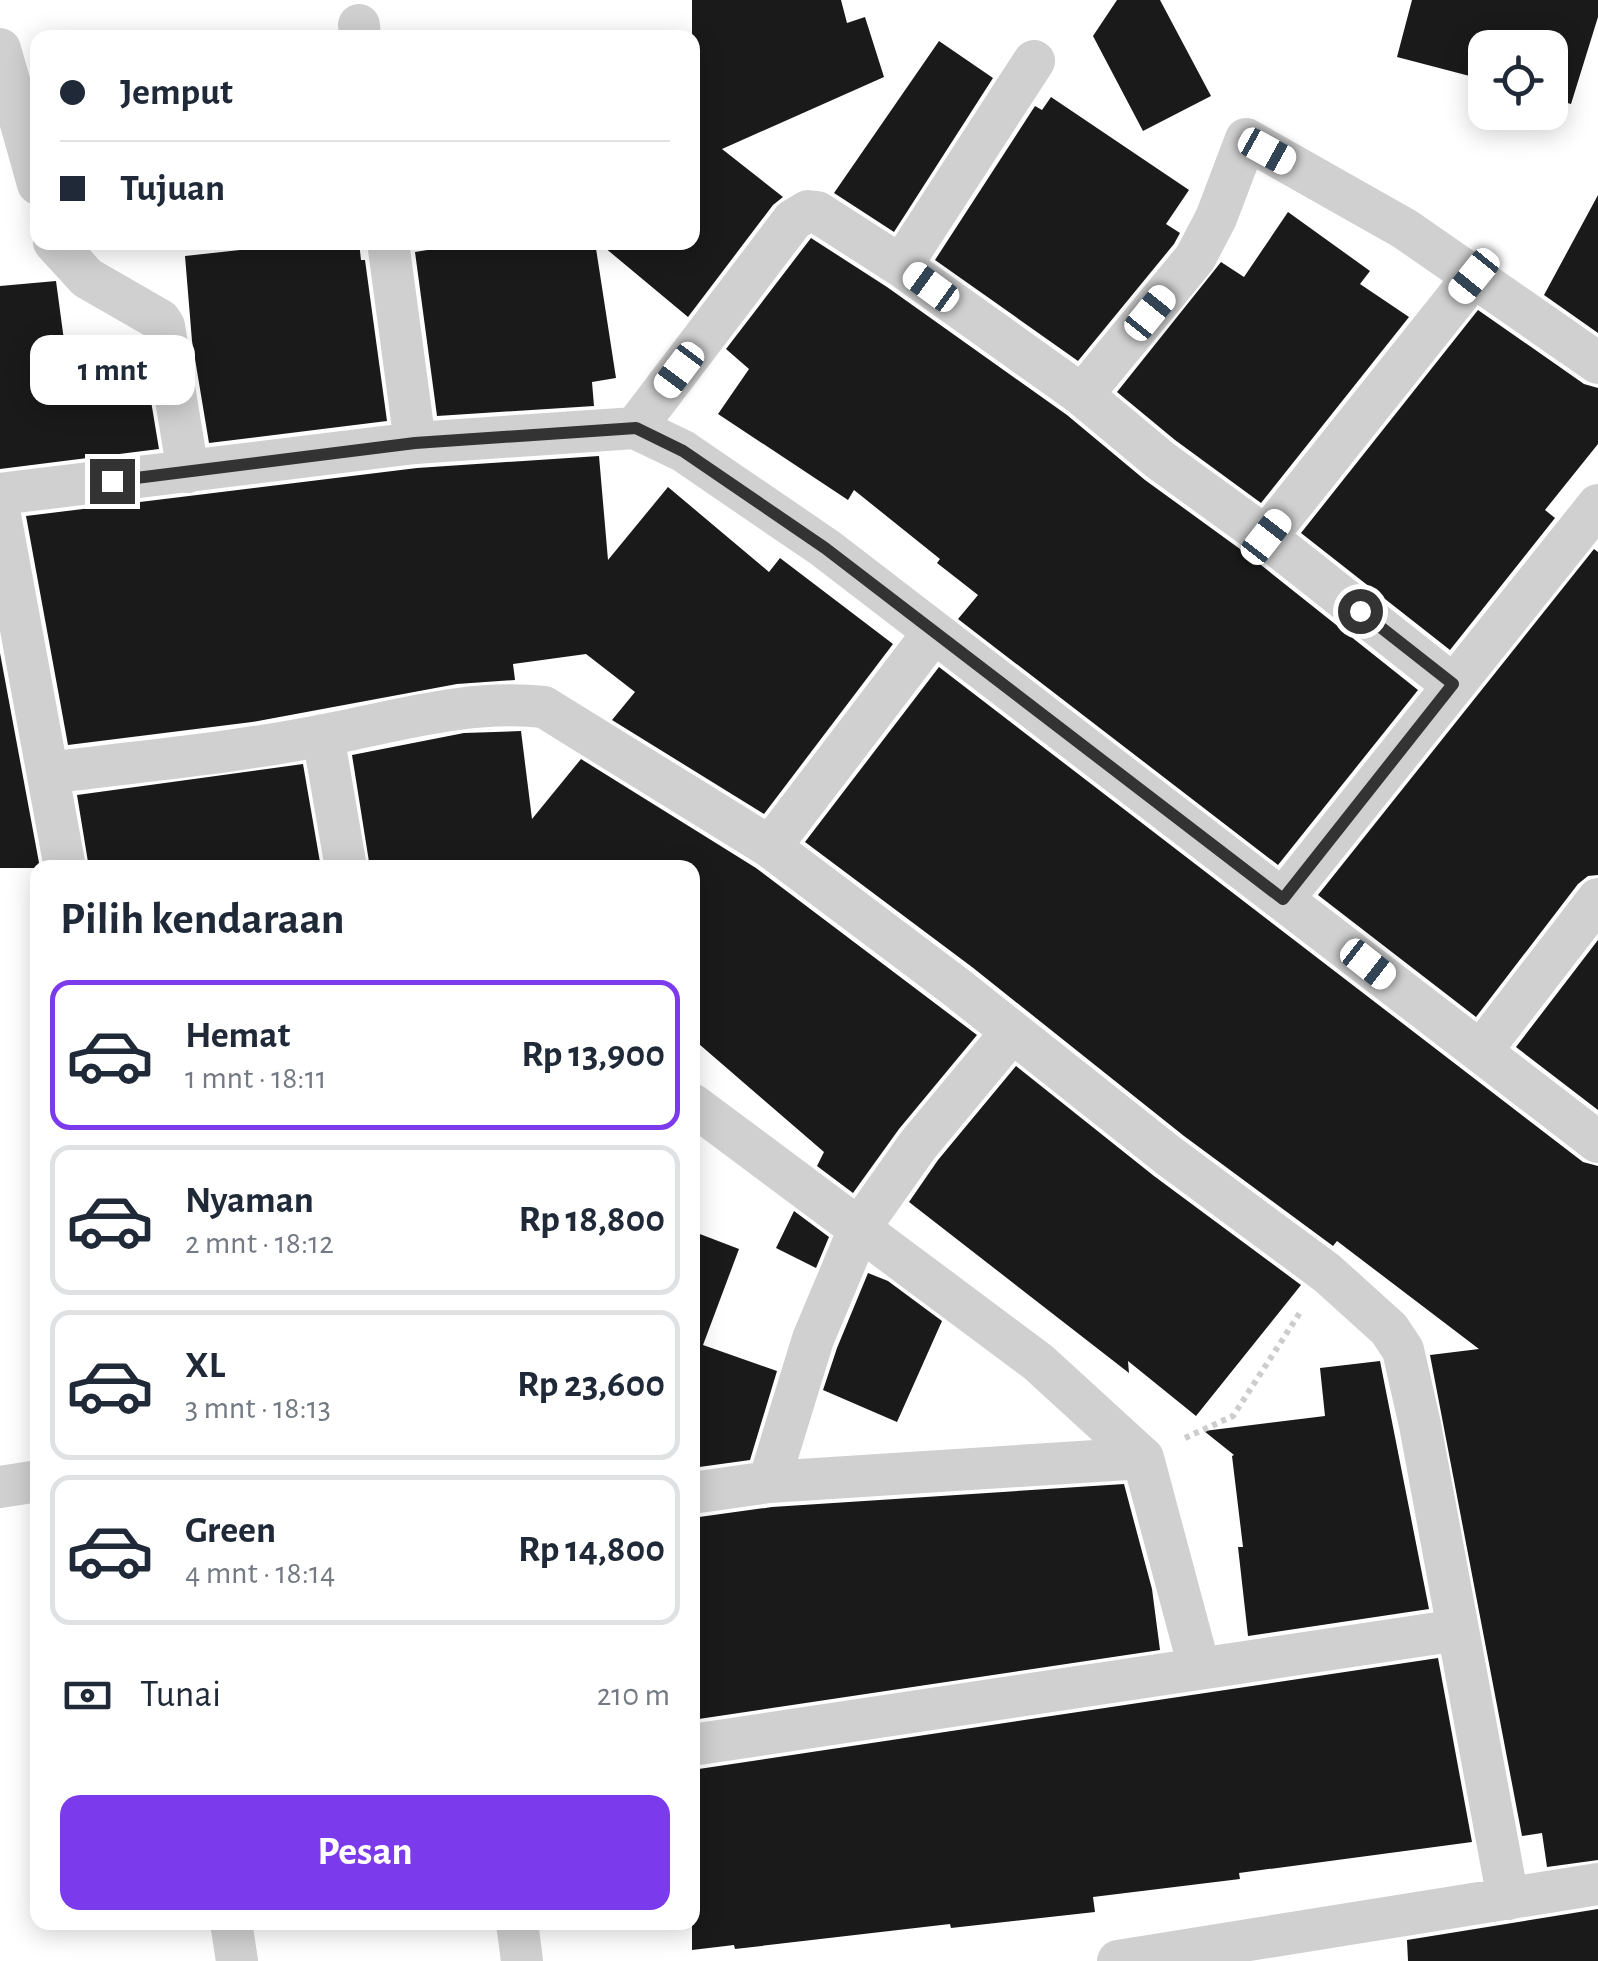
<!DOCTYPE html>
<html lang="id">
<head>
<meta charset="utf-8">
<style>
	body { margin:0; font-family:"Alegreya Sans",sans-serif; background:#f6f6f7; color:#1f2937; height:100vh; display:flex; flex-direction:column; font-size:38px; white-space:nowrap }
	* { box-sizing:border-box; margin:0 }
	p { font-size:32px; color:#747a83 }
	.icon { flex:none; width:55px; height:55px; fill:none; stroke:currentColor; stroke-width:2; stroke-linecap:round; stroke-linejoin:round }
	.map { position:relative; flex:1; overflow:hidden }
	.panel { position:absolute; left:30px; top:860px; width:670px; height:1070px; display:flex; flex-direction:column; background:#fff; border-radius:20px; box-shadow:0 5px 25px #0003 }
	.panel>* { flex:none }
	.hud { position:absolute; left:30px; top:30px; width:670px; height:220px; border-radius:20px; box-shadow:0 5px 25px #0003; display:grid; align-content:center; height:220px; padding:0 30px; background:#fff }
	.tools { position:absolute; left:1468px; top:30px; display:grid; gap:20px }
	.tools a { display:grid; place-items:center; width:100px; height:100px; border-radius:20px; background:#fff; box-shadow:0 5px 25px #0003; font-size:50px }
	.end { position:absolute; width:45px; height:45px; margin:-22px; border:12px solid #333; background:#fff; box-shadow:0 0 0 5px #fff }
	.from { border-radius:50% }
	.bubble { position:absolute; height:70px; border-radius:20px; background:#fff; box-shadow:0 5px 25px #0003; font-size:32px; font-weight:700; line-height:70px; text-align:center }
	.car { position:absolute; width:30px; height:60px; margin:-30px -15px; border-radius:12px; box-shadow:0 0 8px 2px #0007; background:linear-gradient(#fff 24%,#345 0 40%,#fff 0 76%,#345 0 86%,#fff 0) }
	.hud b { display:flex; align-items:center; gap:35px; height:95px; font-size:38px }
	.hud b+b { border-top:2px solid #e0e1e3 }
	.hud i { width:25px; height:25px; background:#1f2937 }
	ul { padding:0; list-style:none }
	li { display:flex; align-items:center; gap:30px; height:150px; margin:0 20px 15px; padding:0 10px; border:5px solid #e0e1e3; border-radius:20px }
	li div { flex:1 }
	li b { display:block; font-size:38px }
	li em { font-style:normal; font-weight:700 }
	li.selected { border-color:#7c3aed }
	li>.icon { width:90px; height:90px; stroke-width:1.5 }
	h2 { padding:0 30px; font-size:45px; line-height:120px }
	.pay { display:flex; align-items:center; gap:25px; height:110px; padding:0 30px; font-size:38px }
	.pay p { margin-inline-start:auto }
	.action { display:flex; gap:20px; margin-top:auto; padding:20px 30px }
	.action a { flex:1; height:115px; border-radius:20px; background:#7c3aed; color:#fff; font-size:40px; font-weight:700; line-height:115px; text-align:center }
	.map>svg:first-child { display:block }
</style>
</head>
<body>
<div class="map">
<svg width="1598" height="1961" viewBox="0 0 1598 1961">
	<rect width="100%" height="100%" fill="#fff"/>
	<!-- building -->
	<path fill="#1a1a1a" d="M 692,0 L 841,0 L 847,23 L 865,17 L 884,77 L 722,149 L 783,197 L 773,205 L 688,317 L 598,242 L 692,242 Z
		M 1117,0 L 1160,0 L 1211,96 L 1143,131 L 1093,36 Z
		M 1412,0 L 1598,0 L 1598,17 L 1571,104 L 1550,98 L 1550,48 L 1485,48 L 1485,80 L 1397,57 Z
		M 939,41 L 993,78 L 894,232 L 834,193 Z
		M 1051,97 L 1189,190 L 1166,224 L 1180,233 L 1174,244 L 1078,361 L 935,260 L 1035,106 L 1042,110 Z
		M 1598,195 L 1598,333 L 1544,295 Z
		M 1288,212 L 1370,271 L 1360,284 L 1409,317 L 1261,503 L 1175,440 L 1117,392 L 1221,262 L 1244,277 Z
		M 811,238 L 887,287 L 1067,415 L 1145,480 L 1251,557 L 1418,690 L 1278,865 L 958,619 L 978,595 L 937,563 L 940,559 L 854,490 L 848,500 L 718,414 L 749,369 L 726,349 Z
		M 286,242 L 359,242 L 361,260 L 365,260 L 387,421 L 209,443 L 192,341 L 185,256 L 286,245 Z
		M 477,242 L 595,242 L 616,378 L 592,382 L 594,406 L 437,416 L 415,252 Z
		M 56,281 L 66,355 L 142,347 L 159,449 L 0,469 L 0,286 Z
		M 1478,310 L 1584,384 L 1598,388 L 1598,444 L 1545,510 L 1555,518 L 1450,650 L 1301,533 Z
		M 599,456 L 608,560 L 668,487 L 769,572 L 780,558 L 893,644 L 764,814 L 612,720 L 635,692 L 586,654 L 513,664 L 515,680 L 457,684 L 252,722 L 68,745 L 26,516 L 417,468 Z
		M 1594,549 L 1598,552 L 1598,875 L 1588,876 L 1578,884 L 1476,1017 L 1318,895 Z
		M 0,653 L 40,868 L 0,868 Z
		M 939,667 L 1583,1162 L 1598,1166 L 1598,1860 L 1547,1867 L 1542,1833 L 1522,1836 L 1430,1355 L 1479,1349 L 1337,1241 L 1333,1246 L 1184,1136 L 972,967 L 805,842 Z
		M 521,731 L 532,819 L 581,759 L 756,868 L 977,1035 L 899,1129 L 853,1193 L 817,1166 L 824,1152 L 692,1038 L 692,868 L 370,868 L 352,755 L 464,733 Z
		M 303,764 L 321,868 L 89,868 L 77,795 Z
		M 1598,940 L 1598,1110 L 1516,1047 Z
		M 1016,1066 L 1154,1176 L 1301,1285 L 1196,1416 L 1128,1361 L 1129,1373 L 909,1202 L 938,1160 Z
		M 794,1211 L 829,1237 L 816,1268 L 776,1248 Z
		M 692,1231 L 739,1249 L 703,1345 L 777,1371 L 750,1460 L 692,1468 Z
		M 868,1273 L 888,1281 L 942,1321 L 897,1422 L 823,1390 L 837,1348 Z
		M 1380,1361 L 1429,1609 L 1248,1636 L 1238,1547 L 1243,1547 L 1232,1456 L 1234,1455 L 1204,1431 L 1325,1416 L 1320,1368 Z
		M 1124,1484 L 1152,1589 L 1160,1650 L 692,1720 L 692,1518 L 772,1507 Z
		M 1438,1658 L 1472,1842 L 1239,1873 L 1240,1879 L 1093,1897 L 1095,1912 L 951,1928 L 950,1924 L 735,1949 L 734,1945 L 692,1950 L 692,1770 Z
		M 1598,1909 L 1598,1961 L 1408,1961 L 1407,1940 Z"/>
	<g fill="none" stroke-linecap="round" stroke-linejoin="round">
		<!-- path -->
		<path stroke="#cdcdcd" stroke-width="6" stroke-dasharray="5 5" stroke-linecap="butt" d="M 1185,1438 L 1233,1416 L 1301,1311"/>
		<!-- minor -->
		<path stroke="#d0d0d0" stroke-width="42" d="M 359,25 L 360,38
			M 0,49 L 38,184
			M 54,242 L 87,278 L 160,320 L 164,326 L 188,472
			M 388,242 L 415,443
			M 901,266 L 1034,61
			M 1082,395 L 1195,258 L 1216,218 L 1246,139 L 1405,229 L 1598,363
			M 635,428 L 793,220 L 808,211 L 817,212 L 901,266 L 1082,395 L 1160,460 L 1266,537 L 1453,685
			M 0,494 L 415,443 L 635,428 L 683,451 L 825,548 L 1598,1142
			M 0,515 L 65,868
			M 1266,537 L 1474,276
			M 323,735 L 346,868
			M 49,773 C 140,761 234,753 324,735 C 397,721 469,699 544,707 L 770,847 L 956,987 L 1169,1156 L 1327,1273 L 1389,1329 L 1403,1350 L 1420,1425 L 1508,1899
			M 770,847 L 934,632
			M 1283,899 L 1598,505
			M 1481,1051 L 1598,899
			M 692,1104 L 1038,1362 L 1143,1458 L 1199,1667
			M 769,1482 L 813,1339 L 860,1227 L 918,1145 L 1012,1032
			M 0,1487 L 38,1481
			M 692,1493 L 769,1482 L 1143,1458
			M 692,1745 L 1458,1630
			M 231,1922 L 237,1961
			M 517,1922 L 522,1961
			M 1118,1961 L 1598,1884"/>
	</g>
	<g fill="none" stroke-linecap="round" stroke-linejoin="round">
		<!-- route -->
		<path stroke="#333" stroke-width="12" d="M 112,481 L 415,443 L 636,428 L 683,451 L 825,548 L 1283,899 L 1453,684 L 1360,611"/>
	</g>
</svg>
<div class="tools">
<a><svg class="icon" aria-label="locate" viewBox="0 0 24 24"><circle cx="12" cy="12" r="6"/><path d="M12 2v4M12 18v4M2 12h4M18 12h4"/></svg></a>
</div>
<i class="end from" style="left:1360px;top:611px"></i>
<i class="end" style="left:112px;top:481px"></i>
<div class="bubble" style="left:30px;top:335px;width:165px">1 mnt</div>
<i class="car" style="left:1267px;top:151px;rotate:119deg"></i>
<i class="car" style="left:1474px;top:276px;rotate:219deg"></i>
<i class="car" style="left:931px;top:287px;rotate:306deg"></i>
<i class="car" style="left:1150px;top:313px;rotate:39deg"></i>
<i class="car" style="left:679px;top:370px;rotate:217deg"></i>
<i class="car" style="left:1266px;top:537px;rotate:38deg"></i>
<i class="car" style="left:1368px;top:964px;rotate:128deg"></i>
<div class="hud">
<b><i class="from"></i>Jemput</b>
<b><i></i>Tujuan</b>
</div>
<section class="panel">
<h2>Pilih kendaraan</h2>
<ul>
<li class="selected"><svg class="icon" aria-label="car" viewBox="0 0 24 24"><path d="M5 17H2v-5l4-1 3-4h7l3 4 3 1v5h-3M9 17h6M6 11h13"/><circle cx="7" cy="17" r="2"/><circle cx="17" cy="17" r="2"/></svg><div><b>Hemat</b><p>1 mnt · 18:11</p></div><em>Rp 13,900</em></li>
<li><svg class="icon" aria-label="car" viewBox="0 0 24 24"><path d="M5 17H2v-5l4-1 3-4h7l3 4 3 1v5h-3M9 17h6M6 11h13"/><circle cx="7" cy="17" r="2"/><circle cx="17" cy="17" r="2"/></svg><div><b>Nyaman</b><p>2 mnt · 18:12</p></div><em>Rp 18,800</em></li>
<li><svg class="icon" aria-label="car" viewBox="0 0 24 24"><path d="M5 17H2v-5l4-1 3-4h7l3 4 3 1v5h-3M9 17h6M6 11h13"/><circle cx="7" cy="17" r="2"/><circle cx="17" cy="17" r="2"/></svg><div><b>XL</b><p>3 mnt · 18:13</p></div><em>Rp 23,600</em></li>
<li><svg class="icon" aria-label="car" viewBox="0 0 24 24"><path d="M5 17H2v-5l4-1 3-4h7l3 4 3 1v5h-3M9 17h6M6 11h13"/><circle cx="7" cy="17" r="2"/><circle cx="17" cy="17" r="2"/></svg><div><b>Green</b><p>4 mnt · 18:14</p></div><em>Rp 14,800</em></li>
</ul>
<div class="pay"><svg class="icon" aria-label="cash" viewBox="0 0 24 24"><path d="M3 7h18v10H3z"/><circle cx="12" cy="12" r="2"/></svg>Tunai<p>210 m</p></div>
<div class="action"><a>Pesan</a></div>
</section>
</div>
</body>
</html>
